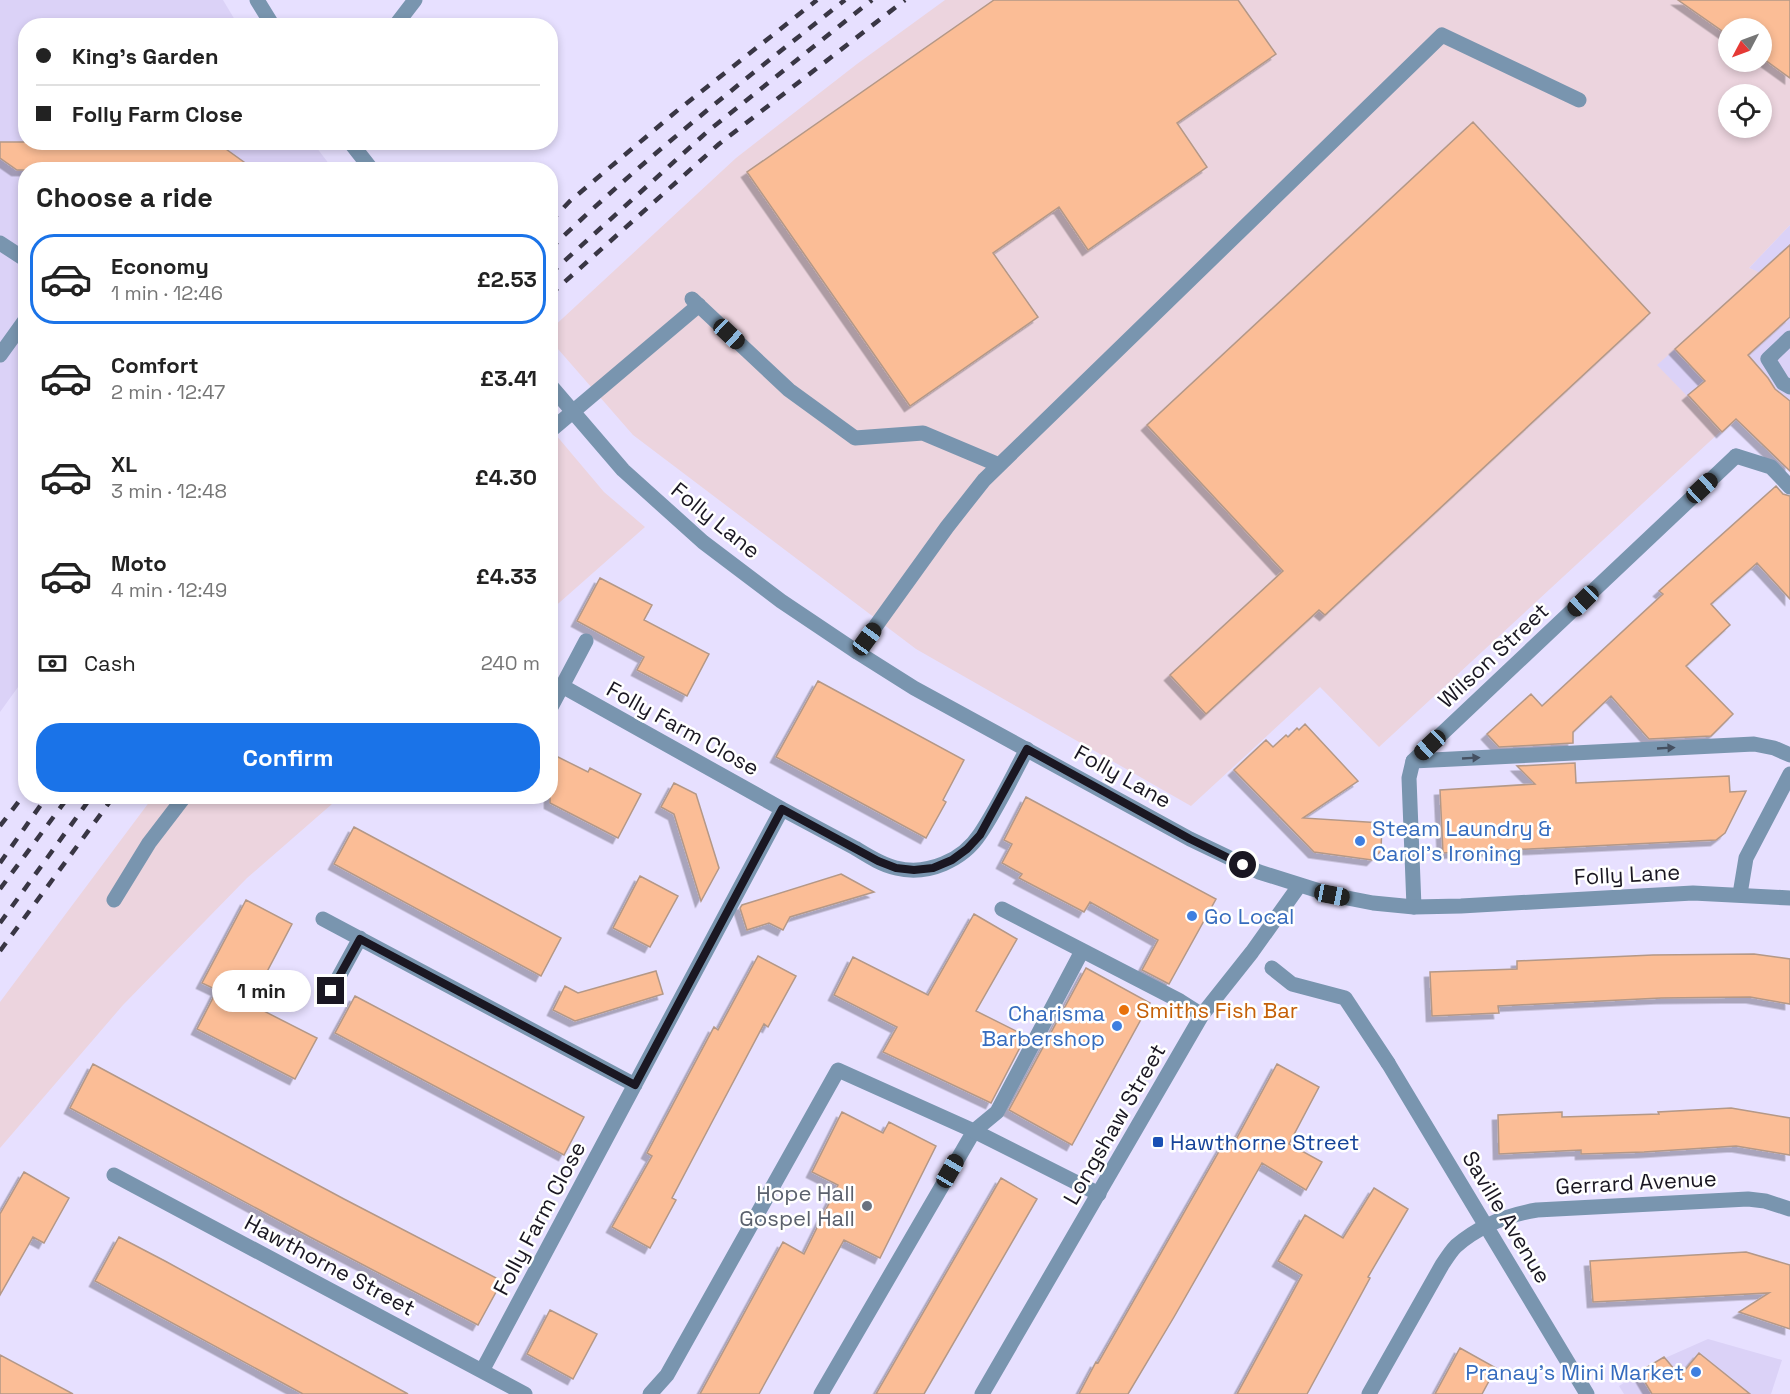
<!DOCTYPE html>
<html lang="en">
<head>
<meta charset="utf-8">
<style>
	body { margin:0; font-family:"Space Grotesk",sans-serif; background:#f6f6f6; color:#222; height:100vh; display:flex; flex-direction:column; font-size:22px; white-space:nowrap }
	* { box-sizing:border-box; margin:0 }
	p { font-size:20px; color:#767676 }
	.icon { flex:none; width:33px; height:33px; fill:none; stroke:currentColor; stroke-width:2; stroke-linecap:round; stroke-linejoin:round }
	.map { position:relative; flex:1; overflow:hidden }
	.details { position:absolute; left:18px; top:162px; width:540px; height:642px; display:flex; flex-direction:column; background:#fff; border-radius:24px; box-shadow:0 3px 9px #0003 }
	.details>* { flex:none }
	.hud { position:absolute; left:18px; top:18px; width:540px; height:132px; border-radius:24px; box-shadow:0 3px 9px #0003; display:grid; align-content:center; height:132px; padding:0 18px; background:#fff }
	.needle { width:39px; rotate:229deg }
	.fabs { position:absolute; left:1718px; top:18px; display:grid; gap:12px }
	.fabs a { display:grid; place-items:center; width:54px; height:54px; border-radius:50%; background:#fff; box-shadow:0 3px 9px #0003; font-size:30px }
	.end { position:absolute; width:27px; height:27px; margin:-14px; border:8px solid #1a1722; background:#fff; box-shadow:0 0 0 3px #fff }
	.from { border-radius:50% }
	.bubble { position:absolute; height:42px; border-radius:21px; background:#fff; box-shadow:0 3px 9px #0003; font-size:20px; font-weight:600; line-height:42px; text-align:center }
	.car { position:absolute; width:18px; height:36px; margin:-18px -9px; border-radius:8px; box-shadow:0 0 4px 2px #0007; background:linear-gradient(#222 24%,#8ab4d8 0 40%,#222 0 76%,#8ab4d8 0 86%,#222 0) }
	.hud b { display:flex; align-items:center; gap:21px; height:57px; font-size:22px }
	.hud b+b { border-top:2px solid #e0e0e0 }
	.hud i { width:15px; height:15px; background:#222 }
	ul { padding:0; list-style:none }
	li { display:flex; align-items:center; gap:18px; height:90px; margin:0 12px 9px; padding:0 6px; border:3px solid transparent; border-radius:24px }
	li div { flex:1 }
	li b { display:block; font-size:22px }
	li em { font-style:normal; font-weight:600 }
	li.on { border-color:#1a73e8 }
	li>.icon { width:54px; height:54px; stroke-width:1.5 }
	h2 { padding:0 18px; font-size:27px; line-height:72px }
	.pay { display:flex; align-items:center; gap:15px; height:66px; padding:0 18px; font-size:22px }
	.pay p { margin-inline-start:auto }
	.action { display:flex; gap:12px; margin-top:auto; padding:12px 18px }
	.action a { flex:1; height:69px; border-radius:24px; background:#1a73e8; color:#fff; font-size:24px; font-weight:600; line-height:69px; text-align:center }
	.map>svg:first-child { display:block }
</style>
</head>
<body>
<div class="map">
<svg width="1790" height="1394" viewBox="0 0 1790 1394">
	<defs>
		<filter id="shadow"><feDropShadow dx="-5.5" dy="5.5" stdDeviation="0" flood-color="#0004"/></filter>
	</defs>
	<rect width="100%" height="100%" fill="#e7e0ff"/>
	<!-- built -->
	<path fill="#dbd2f7" d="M 0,0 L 223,0 L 238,25 L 26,26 L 26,142 L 313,143 L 333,169 L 26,170 L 26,676 L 0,712 Z
		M 1790,225 L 1790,471 L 1739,417 L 1722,432 L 1656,365 L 1761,274 L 1749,268 Z
		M 1708,1339 L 1782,1360 L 1771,1394 L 1624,1394 L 1619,1386 L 1664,1357 L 1665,1358 Z"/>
	<!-- industrial -->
	<path fill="#ecd4de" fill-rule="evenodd" d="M 945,0 L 1790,0 L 1790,225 L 1749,268 L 1761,273 L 1657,365 L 1721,431 L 1379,747 L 1320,687 L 1191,806 L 916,649 L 633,435 L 551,341 L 550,330 L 736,158 L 857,64 ZM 1728,28 L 1761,28 L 1761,62 L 1728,62 ZM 1728,94 L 1761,94 L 1761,128 L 1728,128 Z
		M 550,428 L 604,492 L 645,527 L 551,610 Z
		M 153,797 L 340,797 L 247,878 L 123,1005 L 0,1148 L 0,1002 Z"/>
	<!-- building -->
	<path fill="#fbbd96" stroke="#b49887" stroke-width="1.5" filter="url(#shadow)" d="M 994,0 L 1238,0 L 1276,54 L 1177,123 L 1207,167 L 1088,250 L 1059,207 L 993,253 L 1038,317 L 910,406 L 747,172 Z
		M 1678,0 L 1790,0 L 1790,78 L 1761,57 L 1761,28 L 1728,28 L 1728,35 Z
		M 1473,122 L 1650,313 L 1325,615 L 1319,610 L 1206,714 L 1170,675 L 1283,571 L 1147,425 Z
		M 0,142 L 216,142 L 255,170 L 17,170 L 0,158 Z
		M 1790,245 L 1790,317 L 1748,355 L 1768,378 L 1775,389 L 1790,401 L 1790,471 L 1736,419 L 1722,432 L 1688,395 L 1705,381 L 1675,349 Z
		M 1776,486 L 1783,494 L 1790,496 L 1790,599 L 1757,563 L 1711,604 L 1730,625 L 1686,666 L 1733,714 L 1711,736 L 1649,739 L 1611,696 L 1573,732 L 1573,743 L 1499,747 L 1487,734 L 1531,694 L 1542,706 L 1663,594 L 1659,591 Z
		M 600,578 L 652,605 L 644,620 L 709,654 L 687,696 L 637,670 L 644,657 L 577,621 Z
		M 818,681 L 964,760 L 943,800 L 946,802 L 926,838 L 776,757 Z
		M 1305,724 L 1358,781 L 1303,818 L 1382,823 L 1381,851 L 1372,860 L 1314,852 L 1234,770 L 1266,740 L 1273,747 L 1286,735 L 1288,737 L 1297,728 L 1299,730 Z
		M 550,753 L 588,772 L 590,768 L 641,794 L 618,838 L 550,803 Z
		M 1575,763 L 1576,783 L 1729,776 L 1730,792 L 1746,791 L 1725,833 L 1716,840 L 1443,853 L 1440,790 L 1535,784 L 1517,766 Z
		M 674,783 L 696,794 L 719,868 L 701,901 L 674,814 L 661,807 Z
		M 1026,797 L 1216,899 L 1169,984 L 1142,970 L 1158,940 L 1090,902 L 1084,912 L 1019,878 L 1022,874 L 1002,863 L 1012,844 L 1004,840 Z
		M 354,827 L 561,938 L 541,976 L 334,864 Z
		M 841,874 L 874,892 L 790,917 L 783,930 L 769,923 L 747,930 L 740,908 L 742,905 Z
		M 640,876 L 678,896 L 650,947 L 613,928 Z
		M 246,900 L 292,924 L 250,1004 L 317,1038 L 295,1079 L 197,1029 L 217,990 L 202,983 Z
		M 974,914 L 1017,939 L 976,1011 L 1026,1036 L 991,1103 L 883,1052 L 897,1027 L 834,995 L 853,957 L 928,995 Z
		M 1754,954 L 1790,959 L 1790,1004 L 1750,997 L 1661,998 L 1498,1006 L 1499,1013 L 1432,1016 L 1430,972 L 1517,969 L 1517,961 L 1653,955 Z
		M 758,956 L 796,976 L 768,1027 L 764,1024 L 712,1122 L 672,1198 L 676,1200 L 650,1248 L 612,1227 L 652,1156 L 647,1153 L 714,1027 L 718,1030 Z
		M 1086,968 L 1150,1003 L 1072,1145 L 1009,1110 Z
		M 656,971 L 663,994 L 575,1021 L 553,1010 L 565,986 L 578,993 Z
		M 355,996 L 584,1117 L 564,1155 L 335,1033 Z
		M 93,1064 L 344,1199 L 502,1281 L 478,1325 L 310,1237 L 70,1108 Z
		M 1277,1064 L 1319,1087 L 1289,1144 L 1322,1162 L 1306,1190 L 1262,1163 L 1174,1317 L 1128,1394 L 1079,1394 L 1096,1362 L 1098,1363 L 1225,1141 L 1233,1145 Z
		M 1731,1108 L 1790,1118 L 1790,1155 L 1736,1146 L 1644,1152 L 1581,1154 L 1581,1150 L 1499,1154 L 1498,1115 L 1562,1112 L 1562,1117 L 1659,1114 L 1658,1112 Z
		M 842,1112 L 883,1133 L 889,1122 L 936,1146 L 880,1258 L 844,1240 L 759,1394 L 700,1394 L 783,1242 L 804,1254 L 838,1185 L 812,1172 Z
		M 24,1172 L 69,1198 L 44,1243 L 33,1237 L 0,1295 L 0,1214 Z
		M 1001,1178 L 1037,1199 L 924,1394 L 876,1394 Z
		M 1374,1188 L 1408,1209 L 1368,1277 L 1370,1278 L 1307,1394 L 1237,1394 L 1302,1275 L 1278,1261 L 1305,1215 L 1343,1238 Z
		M 119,1237 L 165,1261 L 408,1394 L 303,1394 L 95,1281 Z
		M 1746,1252 L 1790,1265 L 1790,1329 L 1739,1312 L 1769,1293 L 1593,1302 L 1590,1261 Z
		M 550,1310 L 597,1334 L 573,1379 L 527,1354 Z
		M 1460,1348 L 1496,1368 L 1482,1394 L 1435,1394 Z
		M 1699,1353 L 1750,1394 L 1652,1394 L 1639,1372 L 1664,1357 L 1680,1376 Z
		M 0,1355 L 73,1394 L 0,1394 Z"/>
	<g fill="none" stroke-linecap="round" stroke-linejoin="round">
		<!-- service -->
		<path stroke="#7995af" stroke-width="15" d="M 0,243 L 26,260
			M 692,299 L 789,390 L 855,438 L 923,433 L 999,465
			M 1790,338 L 1768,359 L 1783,383 L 1790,387
			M 0,355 L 26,319
			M 550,431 L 699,305
			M 1736,456 L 1771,467 L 1790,487
			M 857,652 L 947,527 L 984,480 L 1442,35 L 1579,100
			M 1413,761 L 1754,744 L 1774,748 L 1790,755
			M 114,900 L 149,843 L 185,796
			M 1002,909 L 1180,1001 L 1202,1015
			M 821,1394 L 974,1131 L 997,1112 L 1082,951"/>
		<!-- pedestrian -->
		<path stroke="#7995af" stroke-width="15" d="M 1272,968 L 1292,984 L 1345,998 L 1388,1063"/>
		<!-- minor -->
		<path stroke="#7995af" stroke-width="15" d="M 395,26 L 415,0
			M 562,686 L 782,809
			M 550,709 L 586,641
			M 1740,894 L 1746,858 L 1790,774
			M 1414,907 L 1409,778 L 1413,761 L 1736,456
			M 323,919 L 635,1085
			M 331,991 L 360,938
			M 1388,1063 L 1587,1394
			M 114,1175 L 525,1394
			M 482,1371 L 782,809 C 806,822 831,835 855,848 C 868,856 882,865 896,868 C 928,876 963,860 980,834 C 998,807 1012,777 1027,749
			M 650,1394 L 667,1375 L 838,1070 L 974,1131 L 1099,1194
			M 1369,1394 L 1442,1265 C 1446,1259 1451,1251 1456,1246 C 1479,1226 1507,1215 1537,1210 L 1748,1199 L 1765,1201 L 1790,1209"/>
		<!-- tertiary -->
		<path stroke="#7995af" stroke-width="15" d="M 257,0 L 273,26
			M 350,142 L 372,170
			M 550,385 L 623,470 L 703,542 L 781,601 L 857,652 L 914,688 L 1190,839 L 1259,872 L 1332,895 L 1373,903 L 1414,907 L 1461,906 L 1693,893 L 1790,898
			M 982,1394 L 1202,1015 L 1252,952 L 1299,886"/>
		<!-- rail -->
		<path stroke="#393644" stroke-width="4.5" stroke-dasharray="10 10" stroke-linecap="butt" d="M 550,222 L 570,201 L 678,110 L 817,0
			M 550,249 C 643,159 744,80 845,0
			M 550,274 L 708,131 L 872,0
			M 550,295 L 719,144 L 905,0
			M 0,826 L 26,792
			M 0,863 L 47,796
			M 0,889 L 69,796
			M 0,923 L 92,796
			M 0,951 L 114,796"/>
	</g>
	<!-- one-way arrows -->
	<defs><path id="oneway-solid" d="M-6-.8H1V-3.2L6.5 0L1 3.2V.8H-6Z" transform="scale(1.5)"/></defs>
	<g fill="#455061">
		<use href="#oneway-solid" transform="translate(1666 748) rotate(-3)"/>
		<use href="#oneway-solid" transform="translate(1471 758) rotate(-3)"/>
	</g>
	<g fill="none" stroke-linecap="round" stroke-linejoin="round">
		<!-- route -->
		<path stroke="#1a1722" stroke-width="8" d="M 331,991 L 360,939 L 635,1085 L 782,809 L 878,861 L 896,868 L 914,870 L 933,868 L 952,860 L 967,849 L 980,835 L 1027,749 L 1190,839 L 1243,865"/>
	</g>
	<!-- markers -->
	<g fill="#3f7fe0" stroke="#fff" stroke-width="2">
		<circle cx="1360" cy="841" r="6"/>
		<circle cx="1192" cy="916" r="6"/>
		<circle cx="1117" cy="1026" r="6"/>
		<circle cx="1696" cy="1372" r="6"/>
	</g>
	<circle fill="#e8710a" stroke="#fff" stroke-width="2" cx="1124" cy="1010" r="6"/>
	<rect fill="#1a4fb4" stroke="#fff" stroke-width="2" x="1152" y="1136" width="12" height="12" rx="3"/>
	<circle fill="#6b7280" stroke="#fff" stroke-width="2" cx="867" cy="1206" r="6"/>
	<g text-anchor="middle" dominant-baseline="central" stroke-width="5" stroke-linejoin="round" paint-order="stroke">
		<!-- street labels -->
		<g font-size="22" fill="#1a1722" stroke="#fff">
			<text transform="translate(716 520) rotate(39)">Folly Lane</text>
			<text transform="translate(1493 655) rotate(-43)">Wilson Street</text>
			<text transform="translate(683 728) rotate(29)">Folly Farm Close</text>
			<text transform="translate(1123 776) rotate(29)">Folly Lane</text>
			<text transform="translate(1627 874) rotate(-3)">Folly Lane</text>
			<text transform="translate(1114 1124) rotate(-60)">Longshaw Street</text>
			<text transform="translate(1636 1182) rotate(-3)">Gerrard Avenue</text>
			<text transform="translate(1507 1217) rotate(59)">Saville Avenue</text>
			<text transform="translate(539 1218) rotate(-62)">Folly Farm Close</text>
			<text transform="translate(330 1265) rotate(28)">Hawthorne Street</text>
		</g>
		<!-- shop labels -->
		<g font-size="22" fill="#366cbe" stroke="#fff" text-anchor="start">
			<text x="1372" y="828">Steam Laundry &amp;<tspan x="1372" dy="25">Carol's Ironing</tspan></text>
			<text x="1204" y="916">Go Local</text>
			<text x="1105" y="1013" text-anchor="end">Charisma<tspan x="1105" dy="25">Barbershop</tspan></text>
			<text x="1684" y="1372" text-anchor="end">Pranay's Mini Market</text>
		</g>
		<!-- food labels -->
		<g font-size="22" fill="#c56008" stroke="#fff" text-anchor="start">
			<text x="1136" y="1010">Smiths Fish Bar</text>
		</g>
		<!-- transit labels -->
		<g font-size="22" fill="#164399" stroke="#fff" text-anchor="start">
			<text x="1170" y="1142">Hawthorne Street</text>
		</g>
		<!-- worship labels -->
		<g font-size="22" fill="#5b616d" stroke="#fff" text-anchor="end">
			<text x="855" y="1193">Hope Hall<tspan x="855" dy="25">Gospel Hall</tspan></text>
		</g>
	</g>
</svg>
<div class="fabs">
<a><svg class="needle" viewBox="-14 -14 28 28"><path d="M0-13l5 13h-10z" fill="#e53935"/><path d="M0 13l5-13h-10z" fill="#767676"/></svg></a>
<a><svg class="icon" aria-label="locate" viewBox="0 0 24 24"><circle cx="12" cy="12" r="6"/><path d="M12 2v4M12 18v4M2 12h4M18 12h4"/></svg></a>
</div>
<i class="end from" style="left:1243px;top:865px"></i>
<i class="end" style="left:331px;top:991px"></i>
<div class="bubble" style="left:212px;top:970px;width:99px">1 min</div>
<i class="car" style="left:729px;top:334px;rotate:133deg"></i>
<i class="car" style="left:1702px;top:488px;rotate:47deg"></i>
<i class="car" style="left:1583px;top:601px;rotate:226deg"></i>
<i class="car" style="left:867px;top:639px;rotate:36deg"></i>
<i class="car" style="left:1430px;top:745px;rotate:227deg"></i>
<i class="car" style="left:1332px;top:895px;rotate:101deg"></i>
<i class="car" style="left:950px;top:1171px;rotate:30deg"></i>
<div class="hud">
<b><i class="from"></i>King's Garden</b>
<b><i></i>Folly Farm Close</b>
</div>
<section class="details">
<h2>Choose a ride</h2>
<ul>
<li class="on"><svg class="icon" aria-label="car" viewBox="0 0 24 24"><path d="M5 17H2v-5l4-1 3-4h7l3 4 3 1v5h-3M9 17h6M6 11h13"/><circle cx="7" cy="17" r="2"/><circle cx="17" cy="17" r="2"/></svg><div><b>Economy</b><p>1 min · 12:46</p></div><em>£2.53</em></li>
<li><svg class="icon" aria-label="car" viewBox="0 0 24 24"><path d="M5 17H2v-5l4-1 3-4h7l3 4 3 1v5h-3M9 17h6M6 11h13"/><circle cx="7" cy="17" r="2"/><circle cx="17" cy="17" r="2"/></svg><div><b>Comfort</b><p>2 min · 12:47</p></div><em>£3.41</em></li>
<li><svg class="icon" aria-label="car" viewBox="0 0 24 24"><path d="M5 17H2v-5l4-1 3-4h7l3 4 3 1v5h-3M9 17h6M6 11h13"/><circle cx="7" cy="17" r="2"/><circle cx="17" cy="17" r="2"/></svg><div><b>XL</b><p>3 min · 12:48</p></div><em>£4.30</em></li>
<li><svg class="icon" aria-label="car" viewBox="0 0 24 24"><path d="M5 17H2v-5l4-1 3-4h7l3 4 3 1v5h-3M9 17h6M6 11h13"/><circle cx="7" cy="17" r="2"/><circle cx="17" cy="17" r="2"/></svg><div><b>Moto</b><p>4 min · 12:49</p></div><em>£4.33</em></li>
</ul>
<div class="pay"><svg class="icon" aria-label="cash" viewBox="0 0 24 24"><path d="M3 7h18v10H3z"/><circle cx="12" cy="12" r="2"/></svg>Cash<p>240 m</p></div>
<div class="action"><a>Confirm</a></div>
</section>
</div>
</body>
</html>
